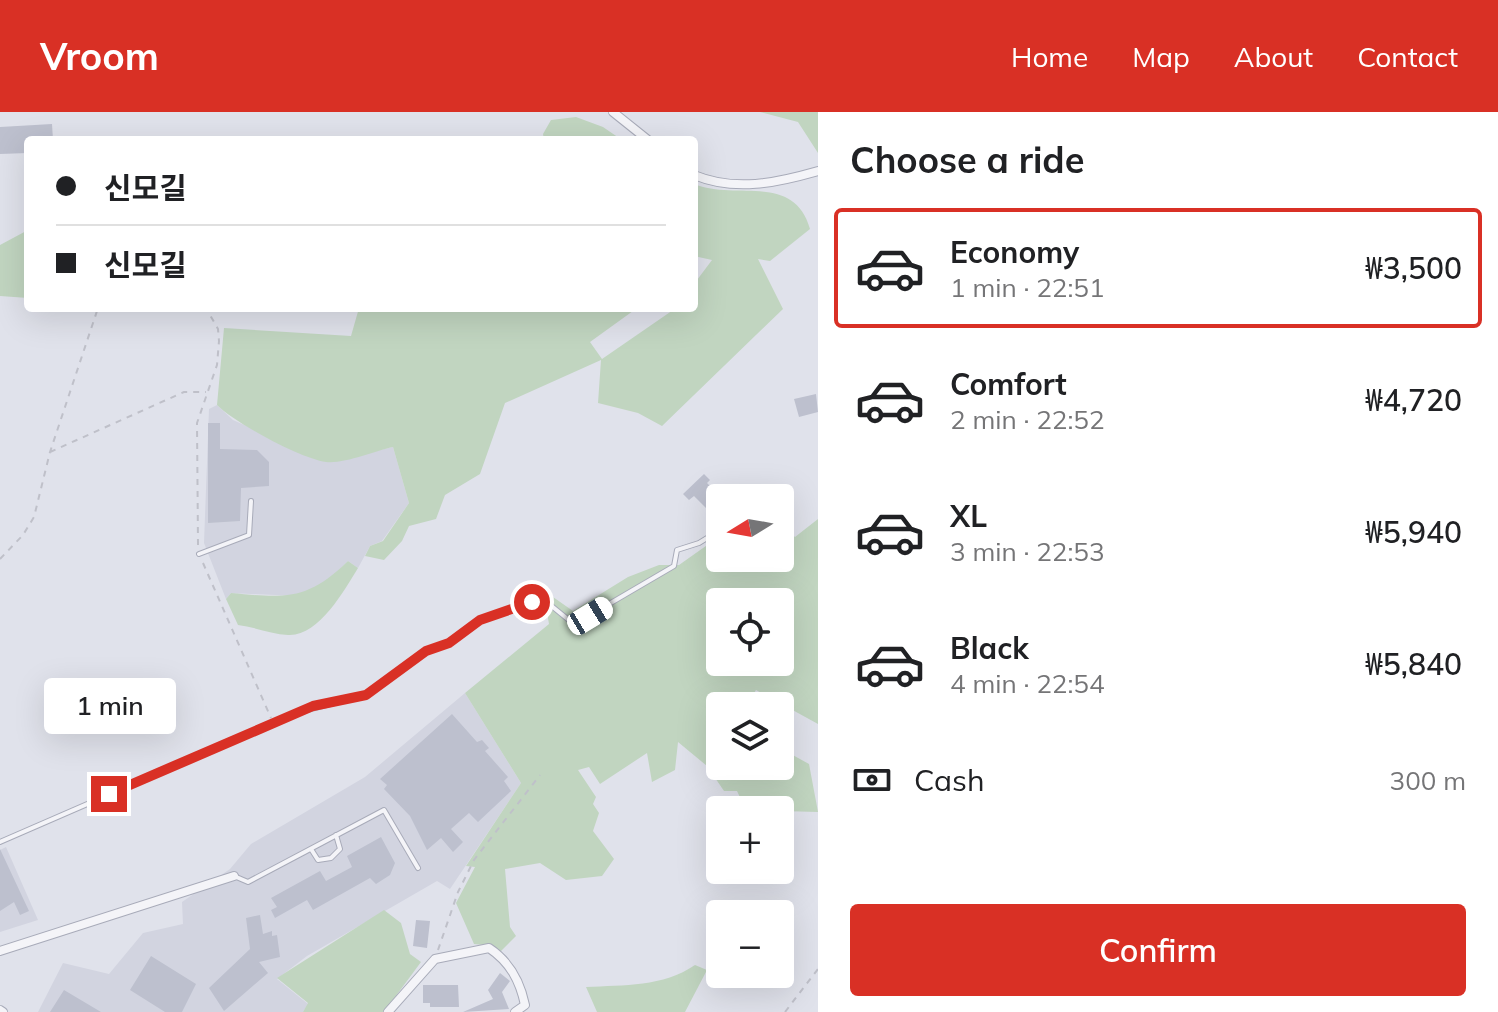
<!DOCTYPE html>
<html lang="en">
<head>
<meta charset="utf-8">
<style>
	body { margin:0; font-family:Mulish,"Noto Sans KR",sans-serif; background:#f2f2f2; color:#202124; height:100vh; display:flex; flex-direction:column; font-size:30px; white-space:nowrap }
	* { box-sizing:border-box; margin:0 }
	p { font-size:26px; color:#757577 }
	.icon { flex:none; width:44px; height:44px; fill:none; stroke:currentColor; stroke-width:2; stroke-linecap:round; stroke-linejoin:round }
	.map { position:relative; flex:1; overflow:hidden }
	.panel { display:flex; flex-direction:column; background:#fff; width:680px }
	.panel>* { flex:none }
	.guide { position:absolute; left:24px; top:24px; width:674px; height:176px; border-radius:8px; box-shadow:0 8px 32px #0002; display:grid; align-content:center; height:176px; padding:0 32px; background:#fff }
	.needle { width:52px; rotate:259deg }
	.tools { position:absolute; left:706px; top:372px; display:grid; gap:16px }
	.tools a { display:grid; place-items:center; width:88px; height:88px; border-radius:8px; background:#fff; box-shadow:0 8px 32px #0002; font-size:40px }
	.end { position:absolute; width:36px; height:36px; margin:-18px; border:10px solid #d93025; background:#fff; box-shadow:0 0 0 4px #fff }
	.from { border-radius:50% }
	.bubble { position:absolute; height:56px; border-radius:8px; background:#fff; box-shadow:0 8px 32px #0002; font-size:26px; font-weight:600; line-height:56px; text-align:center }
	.car { position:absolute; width:24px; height:48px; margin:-24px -12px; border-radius:10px; box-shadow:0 0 6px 2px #0007; background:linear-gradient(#fff 24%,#345 0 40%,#fff 0 76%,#345 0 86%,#fff 0) }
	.guide b { display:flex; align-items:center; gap:28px; height:76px; font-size:30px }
	.guide b+b { border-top:2px solid #e0e0e0 }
	.guide i { width:20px; height:20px; background:#202124 }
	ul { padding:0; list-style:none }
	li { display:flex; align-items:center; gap:24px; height:120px; margin:0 16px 12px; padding:0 16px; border:4px solid transparent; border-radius:8px }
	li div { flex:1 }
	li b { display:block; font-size:30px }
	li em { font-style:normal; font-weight:600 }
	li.current { border-color:#d93025 }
	li>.icon { width:72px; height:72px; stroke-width:1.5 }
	h2 { padding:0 32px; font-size:36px; line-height:96px }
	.pay { display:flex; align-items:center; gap:20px; height:88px; padding:0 32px; font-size:30px }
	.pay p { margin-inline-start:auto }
	.button { display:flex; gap:16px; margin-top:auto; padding:16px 32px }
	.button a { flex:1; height:92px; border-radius:8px; background:#d93025; color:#fff; font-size:32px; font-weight:600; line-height:92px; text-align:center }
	header { display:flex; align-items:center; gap:48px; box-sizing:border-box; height:112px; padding:0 40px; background:#d93025; color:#fff }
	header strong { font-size:38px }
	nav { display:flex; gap:44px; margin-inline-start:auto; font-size:28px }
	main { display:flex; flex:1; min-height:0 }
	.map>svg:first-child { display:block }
</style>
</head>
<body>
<header>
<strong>Vroom</strong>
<nav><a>Home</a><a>Map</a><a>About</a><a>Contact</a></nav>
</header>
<main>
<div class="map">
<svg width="818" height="900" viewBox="0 0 818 900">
	<rect width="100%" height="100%" fill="#e0e2eb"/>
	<!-- built -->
	<path fill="#d2d4e0" d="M 217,293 L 233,308 L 327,350 L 393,335 L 409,391 L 382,429 L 370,434 L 358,456 L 348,449 L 326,471 L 296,484 L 231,481 L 226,487 L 204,431 L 209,297 Z
		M 465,581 L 521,671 L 450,777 L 437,769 L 307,844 L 277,867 L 308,892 L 303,900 L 38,900 L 63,851 L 109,862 L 143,821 L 183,812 L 182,790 L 230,757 L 251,732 L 365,665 Z
		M 6,735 L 38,808 L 0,820 L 0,738 Z"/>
	<!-- green -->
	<path fill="#c1d5c0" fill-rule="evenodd" d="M 760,0 L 818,0 L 818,41 L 798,10 Z
		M 576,5 L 603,15 L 622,28 L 544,28 L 543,22 L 551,8 Z
		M 694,72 C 735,89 794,60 810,117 L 770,149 L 758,147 L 783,197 L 662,314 L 638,301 L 598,291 L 601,248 L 505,291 L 480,362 L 445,383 L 436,407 L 409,414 L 402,429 L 384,448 L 365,444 L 370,434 L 383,429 L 409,391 L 393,335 C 374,339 345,352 326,350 C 301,347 235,311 217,293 L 224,216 L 351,224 L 359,196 L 632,196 L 633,199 L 590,230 L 602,247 L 676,196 L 694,196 L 694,172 L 712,148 L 694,144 Z
		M 28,118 L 28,186 L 0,184 L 0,133 Z
		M 818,407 L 818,612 L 756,578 L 746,594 L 720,594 L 720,654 L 780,654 L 780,636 L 809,652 L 818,700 L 746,698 L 737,679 L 724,679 L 707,654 L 678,630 L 675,658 L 652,670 L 647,641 L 600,672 L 589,655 L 578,658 L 596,685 L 593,692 L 599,701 L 593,719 L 614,747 L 602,764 L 566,768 L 540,751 L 505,757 L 510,815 L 516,824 L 500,840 L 494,834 L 474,832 L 456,791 L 475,755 L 466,754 L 521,671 L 465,581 L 549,512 L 543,478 L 573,499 L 628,465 L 659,453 L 679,453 L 720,424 L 720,446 L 780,446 L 780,412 L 795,425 ZM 720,490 L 780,490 L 780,550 L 720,550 Z
		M 348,449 L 358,456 C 344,479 318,525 288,523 C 272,522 254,515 238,513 L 226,487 L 231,481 C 285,486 307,489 348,449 Z
		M 384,798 L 401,811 L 410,842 L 421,850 L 384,900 L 303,900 L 308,891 L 277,866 Z
		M 695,853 L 707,858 L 685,900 L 597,900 L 586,875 C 624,873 663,875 695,853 Z"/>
	<!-- building -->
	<path fill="#bdc0ce" d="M 52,12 L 53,28 L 28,28 L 28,41 L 0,42 L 0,15 Z
		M 816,282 L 818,300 L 799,305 L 794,287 Z
		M 208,311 L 220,311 L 220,337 L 257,338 L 269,350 L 269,374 L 241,376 L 240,409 L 208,411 Z
		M 704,362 L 710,368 L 707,371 L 720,384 L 720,413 L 717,414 L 709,406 L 712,402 L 694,384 L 689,388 L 683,382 Z
		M 452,602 L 477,630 L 482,628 L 489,636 L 485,639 L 508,665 L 504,669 L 511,679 L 478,710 L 469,701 L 451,717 L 463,730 L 453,740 L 441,726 L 427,738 L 410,704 L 384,677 L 387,673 L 380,667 Z
		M 381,725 L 395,751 L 390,763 L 376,772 L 370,766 L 313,798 L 307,788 L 275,806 L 271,798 L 277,795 L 271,786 L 320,759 L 326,769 L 352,755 L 347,744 Z
		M 0,737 L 29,799 L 20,803 L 14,790 L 0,799 Z
		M 260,803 L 263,822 L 272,819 L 272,824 L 277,823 L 280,845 L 259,850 L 268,861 L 224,899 L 209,876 L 250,837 L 246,806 Z
		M 416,808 L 430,809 L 427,836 L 413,834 Z
		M 151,844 L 196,872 L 182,900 L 165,900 L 130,878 Z
		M 500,861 L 510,869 L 502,880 L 509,897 L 463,900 L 493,887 L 488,878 Z
		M 423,873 L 458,873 L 459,895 L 430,895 L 430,891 L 423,891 Z
		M 64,878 L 101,900 L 50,900 Z"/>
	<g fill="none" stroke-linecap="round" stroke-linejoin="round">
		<!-- lane casing -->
		<g stroke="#a8abb9" stroke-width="6">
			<path id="lane" d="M 199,442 L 249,423 L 251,389
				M 0,730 L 299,600 L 366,583 L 426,539 L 449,531 L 480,508 L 543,487 L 570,509 L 580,509 L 674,454 L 677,438 L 699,431 L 720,418
				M 311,737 L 318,748 L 331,746 L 340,737 L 336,723
				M 234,764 L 248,770 L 384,698 L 418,756"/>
		</g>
		<!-- street casing -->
		<g stroke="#a8abb9" stroke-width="10">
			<path id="street" d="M 613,0 L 648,28
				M 694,63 C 735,80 776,71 818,59
				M 0,839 L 234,764
				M 0,898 L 3,900
				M 388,900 L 435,847 L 489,836 C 510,850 520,869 525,893 L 515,900"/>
		</g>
		<!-- path -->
		<path stroke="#bfc0c9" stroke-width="2" stroke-dasharray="6 6" stroke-linecap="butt" d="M 50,340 L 184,280 L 206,280
			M 198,433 L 197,311 L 217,253 L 219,229 L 218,217 L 206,196
			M 0,447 L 23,423 L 34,405 L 50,340 L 98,196
			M 203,451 L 271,606
			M 438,838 L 458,780 L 474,748 L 540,663
			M 785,900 L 818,857"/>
		<!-- lane -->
		<use href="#lane" stroke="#f4f4f8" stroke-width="4"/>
		<!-- street -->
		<use href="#street" stroke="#f4f4f8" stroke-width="8"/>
	</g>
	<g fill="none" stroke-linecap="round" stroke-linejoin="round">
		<!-- route -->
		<path stroke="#d93025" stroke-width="10" d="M 109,682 L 313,594 L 366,583 L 426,539 L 449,531 L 480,508 L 532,490"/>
	</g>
</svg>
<div class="tools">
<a><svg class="needle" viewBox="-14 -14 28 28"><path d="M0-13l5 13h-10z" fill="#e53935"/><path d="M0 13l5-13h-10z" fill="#757577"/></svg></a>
<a><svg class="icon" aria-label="locate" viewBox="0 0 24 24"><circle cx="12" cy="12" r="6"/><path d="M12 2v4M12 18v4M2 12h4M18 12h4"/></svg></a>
<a><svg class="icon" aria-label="layers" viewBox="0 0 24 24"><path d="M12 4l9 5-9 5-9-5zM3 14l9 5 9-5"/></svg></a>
<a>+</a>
<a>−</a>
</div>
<i class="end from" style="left:532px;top:490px"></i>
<i class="end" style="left:109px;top:682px"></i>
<div class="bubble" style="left:44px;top:566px;width:132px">1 min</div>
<i class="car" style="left:590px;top:504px;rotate:59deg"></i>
<div class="guide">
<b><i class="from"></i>신모길</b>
<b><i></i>신모길</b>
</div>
</div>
<section class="panel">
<h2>Choose a ride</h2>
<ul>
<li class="current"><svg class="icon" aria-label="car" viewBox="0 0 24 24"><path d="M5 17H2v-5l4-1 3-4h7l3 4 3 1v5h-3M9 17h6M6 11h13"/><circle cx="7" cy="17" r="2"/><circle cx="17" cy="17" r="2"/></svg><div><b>Economy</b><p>1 min · 22:51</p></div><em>₩3,500</em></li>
<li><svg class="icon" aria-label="car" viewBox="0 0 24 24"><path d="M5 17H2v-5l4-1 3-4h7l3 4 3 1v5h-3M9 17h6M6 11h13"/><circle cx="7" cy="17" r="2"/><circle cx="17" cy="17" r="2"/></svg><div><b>Comfort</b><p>2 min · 22:52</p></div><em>₩4,720</em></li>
<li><svg class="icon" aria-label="car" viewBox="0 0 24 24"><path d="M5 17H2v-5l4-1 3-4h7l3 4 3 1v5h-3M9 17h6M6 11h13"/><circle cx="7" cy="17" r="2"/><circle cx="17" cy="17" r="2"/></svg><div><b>XL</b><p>3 min · 22:53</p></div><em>₩5,940</em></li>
<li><svg class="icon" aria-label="car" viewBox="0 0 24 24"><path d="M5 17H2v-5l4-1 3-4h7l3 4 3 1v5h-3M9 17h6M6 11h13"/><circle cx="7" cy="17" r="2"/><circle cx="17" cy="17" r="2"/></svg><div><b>Black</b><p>4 min · 22:54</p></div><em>₩5,840</em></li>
</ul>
<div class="pay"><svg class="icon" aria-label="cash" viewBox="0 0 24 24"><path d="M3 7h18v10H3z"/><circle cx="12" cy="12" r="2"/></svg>Cash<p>300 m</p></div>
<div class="button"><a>Confirm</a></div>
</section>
</main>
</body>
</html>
